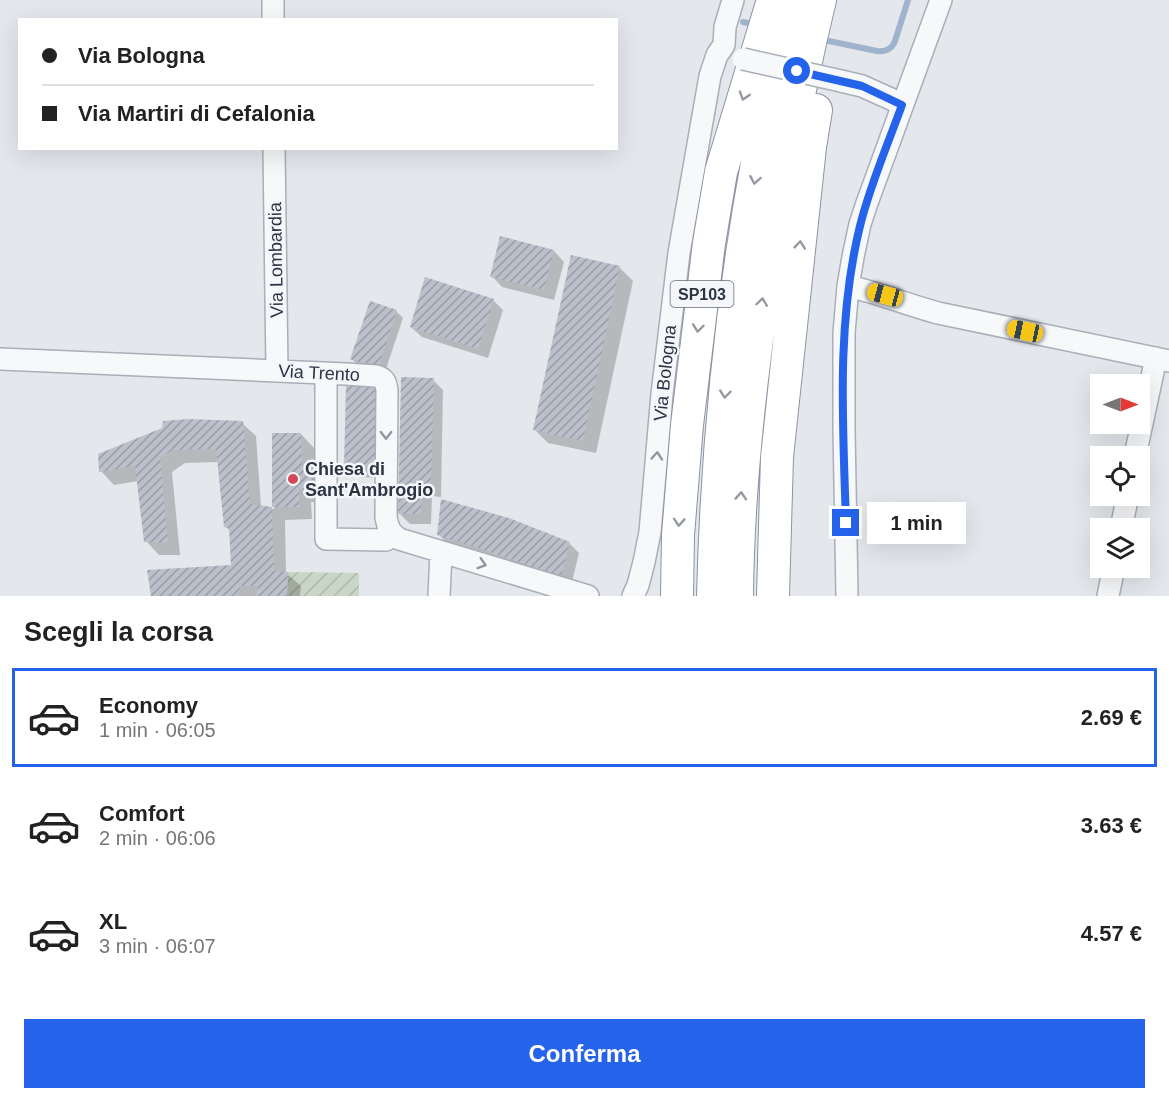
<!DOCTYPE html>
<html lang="it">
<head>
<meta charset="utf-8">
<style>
	body { margin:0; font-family:Helvetica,sans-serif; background:#f6f6f6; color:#222; height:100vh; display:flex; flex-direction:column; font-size:22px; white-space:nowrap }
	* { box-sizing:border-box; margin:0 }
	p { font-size:20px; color:#767676 }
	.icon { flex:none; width:33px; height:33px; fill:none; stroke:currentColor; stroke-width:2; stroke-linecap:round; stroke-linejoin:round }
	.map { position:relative; height:596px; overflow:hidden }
	.side { display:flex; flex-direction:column; background:#fff; flex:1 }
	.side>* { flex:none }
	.banner { position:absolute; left:18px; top:18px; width:600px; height:132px; border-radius:0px; box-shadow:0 6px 24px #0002; display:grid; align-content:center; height:132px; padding:0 24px; background:#fff }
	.needle { width:39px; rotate:90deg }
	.fabs { position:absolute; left:1090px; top:374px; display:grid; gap:12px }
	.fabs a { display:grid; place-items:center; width:60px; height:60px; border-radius:0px; background:#fff; box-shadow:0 6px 24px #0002; font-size:30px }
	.end { position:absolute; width:27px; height:27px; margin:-14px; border:8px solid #2563eb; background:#fff; box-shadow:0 0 0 3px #fff }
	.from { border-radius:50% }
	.bubble { position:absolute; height:42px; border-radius:0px; background:#fff; box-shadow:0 6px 24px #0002; font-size:20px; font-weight:600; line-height:42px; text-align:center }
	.car { position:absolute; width:18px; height:36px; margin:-18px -9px; border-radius:8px; box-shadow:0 0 4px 2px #0007; background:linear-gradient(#f5c518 24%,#345 0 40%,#f5c518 0 76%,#345 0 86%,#f5c518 0) }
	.banner b { display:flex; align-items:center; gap:21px; height:57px; font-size:22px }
	.banner b+b { border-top:2px solid #e0e0e0 }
	.banner i { width:15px; height:15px; background:#222 }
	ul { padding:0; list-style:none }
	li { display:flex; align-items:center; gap:18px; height:99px; margin:0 12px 9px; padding:0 12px; border:3px solid transparent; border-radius:0px }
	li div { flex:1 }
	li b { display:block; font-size:22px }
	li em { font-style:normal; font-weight:600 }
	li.current { border-color:#2563eb }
	li>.icon { width:54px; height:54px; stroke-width:1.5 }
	h2 { padding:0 24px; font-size:27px; line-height:72px }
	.primary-button { display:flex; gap:12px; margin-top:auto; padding:12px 24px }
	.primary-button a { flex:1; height:69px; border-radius:0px; background:#2563eb; color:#fff; font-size:24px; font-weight:600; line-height:69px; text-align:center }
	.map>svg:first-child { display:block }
</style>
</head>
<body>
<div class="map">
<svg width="1169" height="596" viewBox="0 0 1169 596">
	<defs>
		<pattern id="garden-furrows" width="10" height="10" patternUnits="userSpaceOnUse" patternTransform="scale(1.5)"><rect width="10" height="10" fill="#c9d6c5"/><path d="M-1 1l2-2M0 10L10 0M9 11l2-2" fill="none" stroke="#adb8ab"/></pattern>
		<pattern id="building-hatch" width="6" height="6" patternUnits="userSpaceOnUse" patternTransform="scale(1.5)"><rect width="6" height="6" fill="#bbc0ca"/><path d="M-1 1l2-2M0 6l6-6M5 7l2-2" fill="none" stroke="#989da6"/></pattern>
	</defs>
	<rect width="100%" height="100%" fill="#e4e7ec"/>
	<!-- garden -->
	<path fill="url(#garden-furrows)" d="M 288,572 L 359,573 L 359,596 L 287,596 Z"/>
	<!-- shadow -->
	<path fill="#0003" d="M 554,251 L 564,262 L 554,300 L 502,287 L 492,276 Z
		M 572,257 L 620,268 L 633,281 L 596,453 L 548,443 L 535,430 Z
		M 493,300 L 503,310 L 488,358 L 422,337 L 411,327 Z
		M 396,311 L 403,318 L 384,375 L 359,366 L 352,359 Z
		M 433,380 L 443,390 L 441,497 L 432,496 L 431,524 L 410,524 L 399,513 Z
		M 347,386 L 388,478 L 356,477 L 345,467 Z
		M 242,423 L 256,436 L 261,507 L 274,509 L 274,435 L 301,434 L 314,448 L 314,470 L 327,483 L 327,502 L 311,502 L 312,519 L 285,520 L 286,573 L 301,586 L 300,596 L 152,596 L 149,572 L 232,566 L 231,532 L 225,526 L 219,462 L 185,463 L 172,472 L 180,555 L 159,555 L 146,541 L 138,481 L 114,485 L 101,471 Z
		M 438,534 L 569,543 L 579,553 L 571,586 L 449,545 Z"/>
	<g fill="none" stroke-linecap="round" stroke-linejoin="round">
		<!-- stream -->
		<path stroke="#9fb4cc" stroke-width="6" d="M 743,22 L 757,25
			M 819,39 L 877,51 C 886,52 892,49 895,41 L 908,0"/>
	</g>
	<!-- building -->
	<path fill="url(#building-hatch)" d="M 500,236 L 554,250 L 544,290 L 490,277 Z
		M 571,255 L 620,266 L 583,441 L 533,430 Z
		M 425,277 L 494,299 L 478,349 L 410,327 Z
		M 370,301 L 397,310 L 378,369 L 350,359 Z
		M 401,377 L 434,378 L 431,487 L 422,487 L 421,514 L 398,514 Z
		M 346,384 L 379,387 L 378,468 L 344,467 Z
		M 188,419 L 243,421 L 250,504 L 272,507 L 274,571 L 288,572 L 287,596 L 256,596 L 258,586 L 240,586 L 238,596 L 151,596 L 147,570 L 231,565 L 229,528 L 224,527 L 216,449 L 172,450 L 160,458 L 168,543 L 144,542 L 135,466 L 99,472 L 98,454 L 162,428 L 163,421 Z
		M 272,433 L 301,433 L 302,468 L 315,468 L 315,489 L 299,489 L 299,507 L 272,507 Z
		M 441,499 L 509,518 L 570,542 L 561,577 L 479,548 L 437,535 Z"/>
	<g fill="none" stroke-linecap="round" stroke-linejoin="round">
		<!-- minor casing -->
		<g stroke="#a9aeb7" stroke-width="24">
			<path id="minor" d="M 273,0 L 273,20
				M 841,81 L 862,86 L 902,104
				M 274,148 L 277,371
				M 848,286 C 879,293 908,305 938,313 L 1169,361
				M 0,359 L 346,374 L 376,376 C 384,378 386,382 387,390 L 386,517 C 388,528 390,533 399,539 L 588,596
				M 326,373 L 326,539 L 386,540 L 394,535
				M 1135,456 L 1156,358
				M 1121,528 L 1128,495
				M 439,596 L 441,552
				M 633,596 L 638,585 L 644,562 L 650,532 L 662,394 L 679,253 L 710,76 L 717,55 L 724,45 L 725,27 L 733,0
				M 847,596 L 844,429 L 844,333 L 848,286 L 853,257 L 860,224 L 867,203 L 941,0
				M 1108,596 L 1114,567"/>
		</g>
		<!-- highway casing -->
		<g stroke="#8b94a3" stroke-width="34">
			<path id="highway" d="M 677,596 L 678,535 L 687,425 L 709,243 L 721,172 L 773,0
				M 713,596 C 718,398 743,196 792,4
				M 737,596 C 738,503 747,410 760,318 C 770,240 784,162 801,85 C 807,56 813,28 820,0
				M 773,596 L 777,457 L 810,147 L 816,110"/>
		</g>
		<!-- minor -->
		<use href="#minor" stroke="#f7f8fa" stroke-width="21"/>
		<!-- highway -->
		<use href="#highway" stroke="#fff" stroke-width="32"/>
		<!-- minor-bridge casing -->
		<g stroke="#a9aeb7" stroke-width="24" stroke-linecap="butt">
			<path id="minor-bridge" d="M 743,59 L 841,81"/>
		</g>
		<!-- minor-bridge -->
		<use href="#minor-bridge" stroke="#f7f8fa" stroke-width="21"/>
	</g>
	<!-- one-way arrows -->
	<defs><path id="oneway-chevron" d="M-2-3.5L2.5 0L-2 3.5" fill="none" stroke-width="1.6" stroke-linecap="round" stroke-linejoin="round" transform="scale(1.5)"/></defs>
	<g stroke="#959aa2">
		<use href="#oneway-chevron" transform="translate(744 96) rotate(107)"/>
		<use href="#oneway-chevron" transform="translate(755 180) rotate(100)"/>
		<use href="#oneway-chevron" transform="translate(800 245) rotate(-84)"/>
		<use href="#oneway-chevron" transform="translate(762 302) rotate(-82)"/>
		<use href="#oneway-chevron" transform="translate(698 328) rotate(97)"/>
		<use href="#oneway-chevron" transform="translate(725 394) rotate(96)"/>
		<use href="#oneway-chevron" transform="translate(741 496) rotate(-86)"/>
		<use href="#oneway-chevron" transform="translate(679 522) rotate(94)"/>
	</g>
	<g stroke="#9196a0">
		<use href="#oneway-chevron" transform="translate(386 435) rotate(90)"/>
		<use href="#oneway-chevron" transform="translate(657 456) rotate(-85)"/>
		<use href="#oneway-chevron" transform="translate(482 564) rotate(17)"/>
	</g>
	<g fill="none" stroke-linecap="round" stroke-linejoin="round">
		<!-- route -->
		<path stroke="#2563eb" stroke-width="8" d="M 797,71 L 862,86 L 902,105 C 888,144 870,185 860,226 C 836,323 843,424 846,523"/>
	</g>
	<!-- markers -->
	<circle fill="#d1495b" stroke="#f4f6f9" stroke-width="2" cx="293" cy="479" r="6"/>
	<g text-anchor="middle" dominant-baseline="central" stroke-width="5" stroke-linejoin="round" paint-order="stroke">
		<!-- shield labels -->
		<rect fill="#f4f6f9" stroke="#676e7b" stroke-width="1.5" x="670.5" y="281" width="63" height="26" rx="4.5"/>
		<g font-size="16" font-weight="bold" fill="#2b3445">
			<text x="702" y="294">SP103</text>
		</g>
		<!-- street labels -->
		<g font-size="18" fill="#2b3445" stroke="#f4f6f9">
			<text transform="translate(276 260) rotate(-91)">Via Lombardia</text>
			<text transform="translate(319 373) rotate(3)">Via Trento</text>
			<text transform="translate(665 373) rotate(-84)">Via Bologna</text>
		</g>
		<!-- poi labels -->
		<g font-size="18" font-weight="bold" fill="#2b3445" stroke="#f4f6f9" text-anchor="start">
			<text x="305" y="469">Chiesa di<tspan x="305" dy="21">Sant'Ambrogio</tspan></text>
		</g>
	</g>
</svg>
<div class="fabs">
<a><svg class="needle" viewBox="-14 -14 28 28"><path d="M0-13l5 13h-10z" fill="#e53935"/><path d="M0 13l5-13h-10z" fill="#767676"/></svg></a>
<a><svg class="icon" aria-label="locate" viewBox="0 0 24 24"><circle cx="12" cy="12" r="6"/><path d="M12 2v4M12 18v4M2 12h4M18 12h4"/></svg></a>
<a><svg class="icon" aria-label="layers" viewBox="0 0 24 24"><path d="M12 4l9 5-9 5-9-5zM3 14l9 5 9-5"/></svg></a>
</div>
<i class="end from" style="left:797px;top:71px"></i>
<i class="end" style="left:846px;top:523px"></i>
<div class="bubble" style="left:867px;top:502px;width:99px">1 min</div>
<i class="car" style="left:885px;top:295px;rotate:285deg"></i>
<i class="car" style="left:1025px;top:331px;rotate:282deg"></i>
<div class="banner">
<b><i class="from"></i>Via Bologna</b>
<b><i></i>Via Martiri di Cefalonia</b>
</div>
</div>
<section class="side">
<h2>Scegli la corsa</h2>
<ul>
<li class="current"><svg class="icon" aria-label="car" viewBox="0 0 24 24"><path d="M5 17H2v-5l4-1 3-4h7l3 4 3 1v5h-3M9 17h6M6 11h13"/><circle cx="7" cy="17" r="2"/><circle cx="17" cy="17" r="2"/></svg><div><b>Economy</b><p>1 min · 06:05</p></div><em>2.69 €</em></li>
<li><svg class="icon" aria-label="car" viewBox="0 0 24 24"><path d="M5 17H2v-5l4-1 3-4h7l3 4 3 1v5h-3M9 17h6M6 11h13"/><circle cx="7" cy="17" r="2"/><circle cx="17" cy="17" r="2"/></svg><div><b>Comfort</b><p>2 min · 06:06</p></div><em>3.63 €</em></li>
<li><svg class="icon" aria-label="car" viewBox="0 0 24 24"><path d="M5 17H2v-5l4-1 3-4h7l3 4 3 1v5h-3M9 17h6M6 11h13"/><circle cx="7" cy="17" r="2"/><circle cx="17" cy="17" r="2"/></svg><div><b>XL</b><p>3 min · 06:07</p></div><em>4.57 €</em></li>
</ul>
<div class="primary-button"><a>Conferma</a></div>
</section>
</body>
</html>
